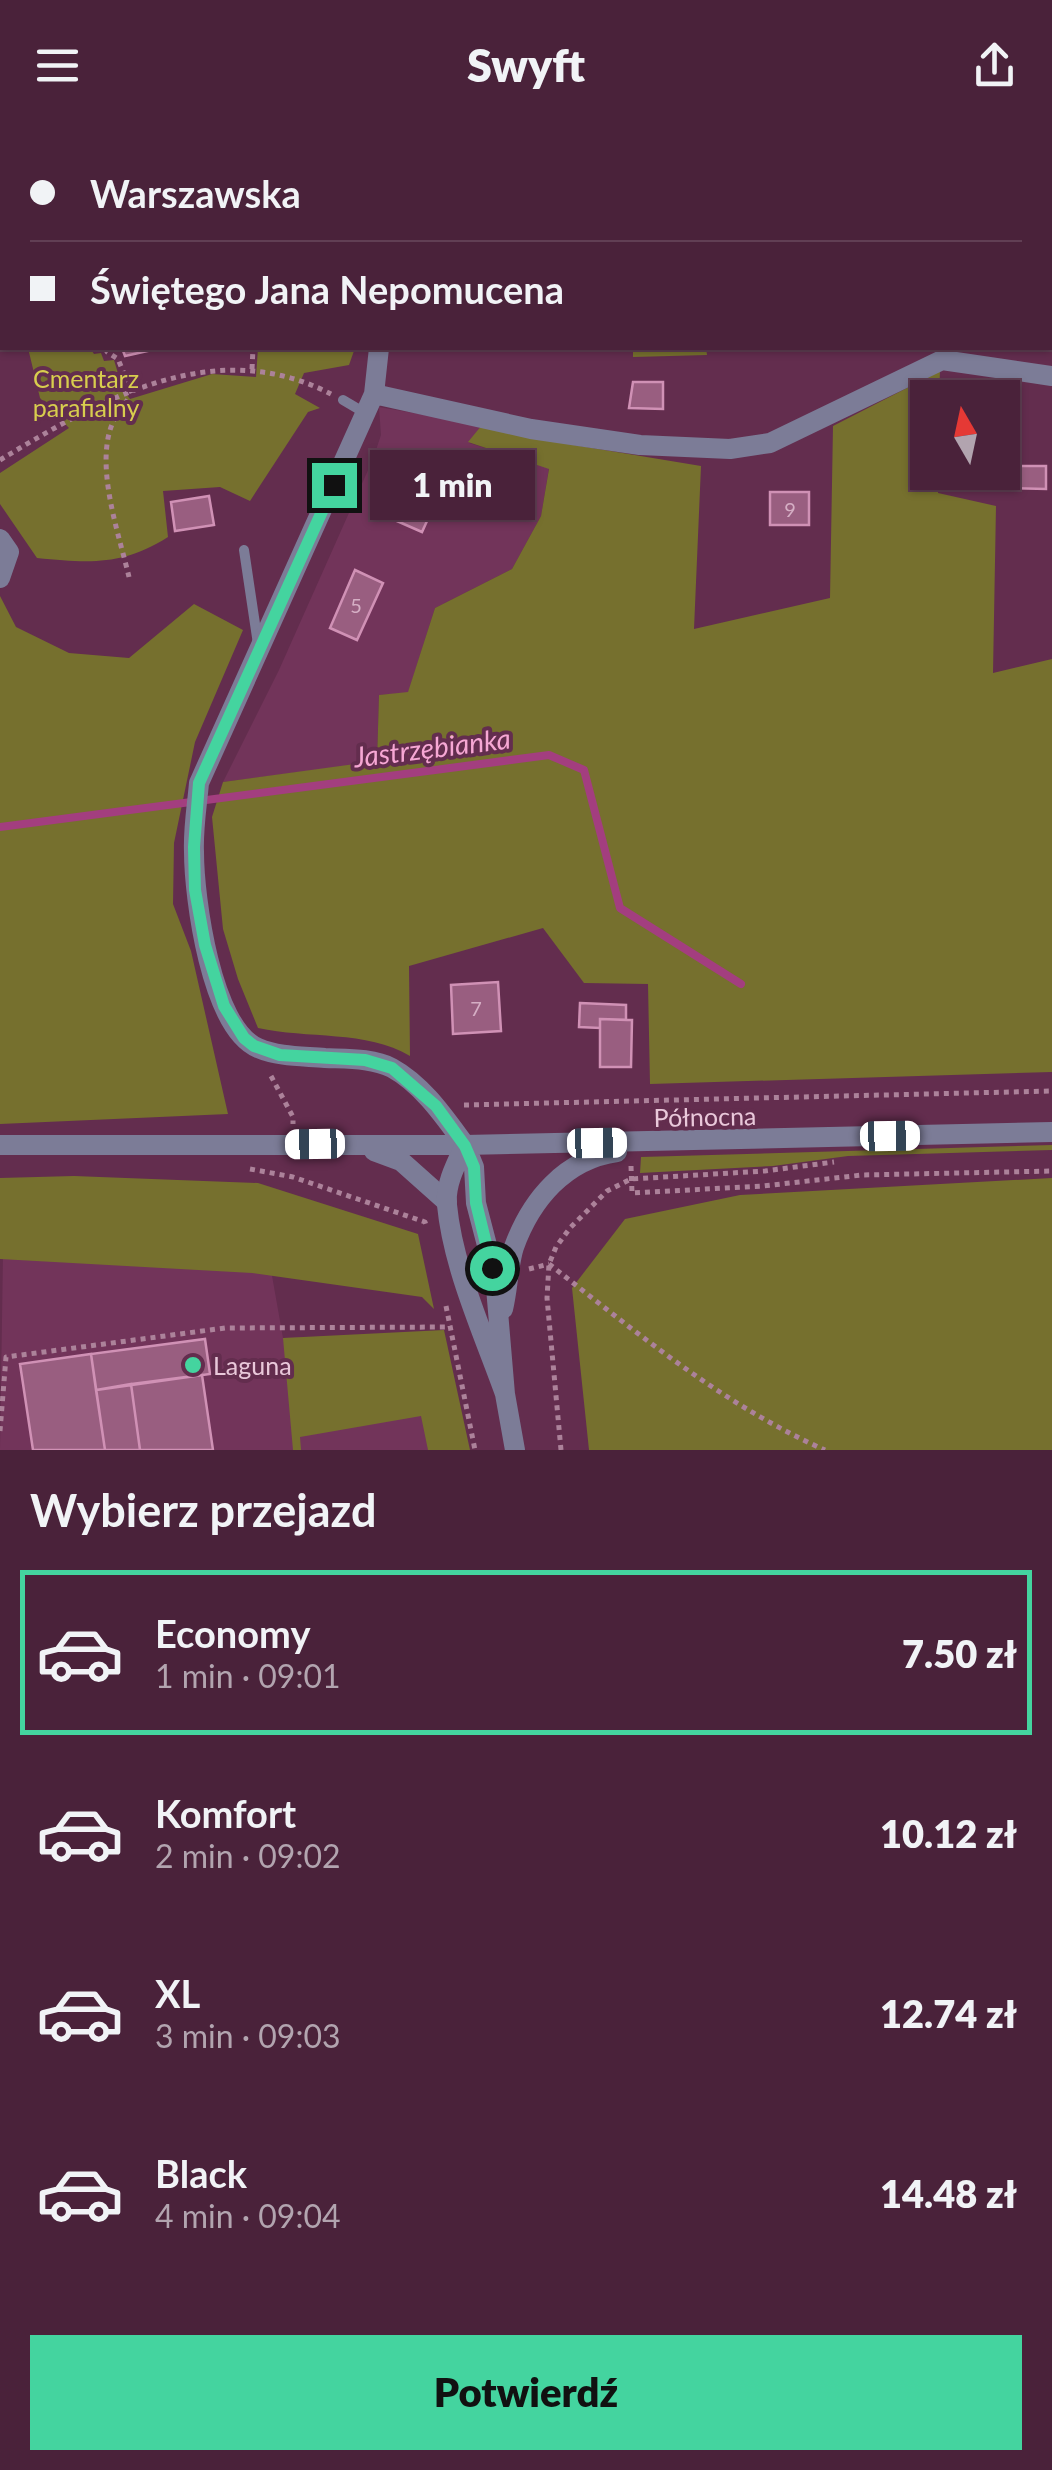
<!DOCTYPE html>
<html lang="pl">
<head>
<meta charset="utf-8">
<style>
	body { margin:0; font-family:Lato,sans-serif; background:#512a42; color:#f1f3f6; height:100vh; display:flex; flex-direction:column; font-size:38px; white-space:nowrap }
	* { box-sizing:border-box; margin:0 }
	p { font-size:32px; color:#b2a4af }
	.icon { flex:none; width:55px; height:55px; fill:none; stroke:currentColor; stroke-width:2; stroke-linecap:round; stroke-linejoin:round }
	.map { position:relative; height:1320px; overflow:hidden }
	.side { display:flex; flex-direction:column; background:#4a223a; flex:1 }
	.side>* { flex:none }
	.banner { position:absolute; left:0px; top:0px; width:1052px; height:220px; box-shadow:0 2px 8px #0004,0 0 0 2px #613f54; display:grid; align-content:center; height:220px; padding:0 30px; background:#4a223a }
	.needle { width:65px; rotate:351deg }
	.buttons { position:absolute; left:910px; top:250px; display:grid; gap:20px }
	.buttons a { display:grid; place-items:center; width:110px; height:110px; border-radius:0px; background:#4a223a; box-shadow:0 2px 8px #0004,0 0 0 2px #613f54; font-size:50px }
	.end { position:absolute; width:45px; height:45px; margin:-22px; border:12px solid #44d49f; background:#111; box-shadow:0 0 0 5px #111 }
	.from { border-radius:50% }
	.bubble { position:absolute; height:70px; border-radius:0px; background:#4a223a; box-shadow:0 2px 8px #0004,0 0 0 2px #613f54; font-size:32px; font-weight:800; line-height:70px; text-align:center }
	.car { position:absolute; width:30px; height:60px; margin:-30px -15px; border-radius:12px; box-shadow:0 0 8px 2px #0007; background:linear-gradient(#fff 24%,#345 0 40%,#fff 0 76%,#345 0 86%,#fff 0) }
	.banner b { display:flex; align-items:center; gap:35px; height:95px; font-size:38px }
	.banner b+b { border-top:2px solid #613f54 }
	.banner i { width:25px; height:25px; background:#f1f3f6 }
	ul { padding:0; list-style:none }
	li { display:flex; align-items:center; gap:30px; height:165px; margin:0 20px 15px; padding:0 10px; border:5px solid transparent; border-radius:0px }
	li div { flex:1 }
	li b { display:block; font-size:38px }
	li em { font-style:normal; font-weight:800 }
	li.active { border-color:#44d49f }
	li>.icon { width:90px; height:90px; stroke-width:1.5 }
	h2 { padding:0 30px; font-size:45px; line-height:120px }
	.action { display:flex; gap:20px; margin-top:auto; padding:20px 30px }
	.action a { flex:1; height:115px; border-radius:0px; background:#44d49f; color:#111; font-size:40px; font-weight:800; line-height:115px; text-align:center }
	header { display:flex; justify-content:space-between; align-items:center; height:130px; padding:0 30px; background:#4a223a; font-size:45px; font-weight:800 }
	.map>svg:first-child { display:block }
</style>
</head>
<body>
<header><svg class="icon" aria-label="menu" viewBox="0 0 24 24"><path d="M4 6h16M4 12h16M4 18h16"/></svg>Swyft<svg class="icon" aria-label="share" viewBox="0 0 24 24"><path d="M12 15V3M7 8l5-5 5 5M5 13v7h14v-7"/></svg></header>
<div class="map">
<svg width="1052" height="1320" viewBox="0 0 1052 1320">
	<rect width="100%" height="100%" fill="#632d4e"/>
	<!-- built -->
	<path fill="#72345a" d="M 379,277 L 482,295 L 469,313 L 549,338 L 541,386 L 512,439 L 435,478 L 408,563 L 379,565 L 377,632 L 223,652 L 279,540 L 373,329 L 381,305 Z
		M 3,1124 L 271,1140 L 283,1208 L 425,1203 L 456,1320 L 0,1320 Z"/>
	<!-- green -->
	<path fill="#76702e" d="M 56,0 L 248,0 L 248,2 L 56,2 Z
		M 541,0 L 735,0 L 541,2 Z
		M 28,218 L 90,218 L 94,224 L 101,223 L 104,231 L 114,230 L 123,260 L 130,269 L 212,244 L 256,247 L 258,218 L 355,218 L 349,235 L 304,243 L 295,264 L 320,278 L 308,282 L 250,371 L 220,357 L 163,361 L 168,407 C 122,436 90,433 37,428 L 0,374 L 0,343 L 69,298 L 40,268 Z
		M 633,218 L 706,218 L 707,225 L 633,227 Z
		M 940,241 L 939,267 L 928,268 L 928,342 L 938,343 L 938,363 L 996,376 L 993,543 L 1052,529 L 1052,942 L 650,954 L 648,854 L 584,853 L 543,798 L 409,836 L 410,926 C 367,900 307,909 258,898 L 238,849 L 223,799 L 212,687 L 223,652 L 377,631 L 379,565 L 408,562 L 435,478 L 512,439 L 541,386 L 549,339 L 468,312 L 482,295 L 544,310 L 701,336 L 694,499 L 830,468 L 833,296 Z
		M 0,466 L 16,497 L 69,523 L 129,528 L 194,474 L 243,500 L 195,612 L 174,713 L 173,774 L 191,821 L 228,984 L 0,994 Z
		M 1052,1015 L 1052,1020 L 848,1026 L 773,1036 L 640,1043 L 641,1027 Z
		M 74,1046 L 258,1053 L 418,1104 L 434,1179 L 422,1167 L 252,1143 L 0,1129 L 0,1048 Z
		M 1052,1048 L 1052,1320 L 589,1320 L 572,1158 L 625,1089 L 740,1065 Z
		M 444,1200 L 470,1320 L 428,1320 L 421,1286 L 300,1307 L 301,1320 L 293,1320 L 283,1208 Z"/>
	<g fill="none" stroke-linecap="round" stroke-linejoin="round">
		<!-- stream -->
		<path stroke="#a33e7f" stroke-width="8" d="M 0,697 L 549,625 L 584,640 L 620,778 L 741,854"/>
	</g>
	<!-- building -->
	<path fill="#995e80" stroke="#d091b5" stroke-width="2.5" d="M 296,0 L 358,0 L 360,2 L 296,2 Z
		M 1023,0 L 1052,0 L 1052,34 L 1050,2 L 1022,2 Z
		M 2,37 L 2,89 L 1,89 L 0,38 Z
		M 122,218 L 161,218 L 125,226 Z
		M 633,252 L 663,252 L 663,279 L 629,278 Z
		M 1002,278 L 1017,279 L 1016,314 L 1002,314 Z
		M 1004,336 L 1046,336 L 1046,359 L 1004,358 Z
		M 400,342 L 441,360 L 422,402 L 381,384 Z
		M 770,362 L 809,362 L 809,395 L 770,395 Z
		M 209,366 L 214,395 L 175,401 L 171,372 Z
		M 355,440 L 383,453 L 357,510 L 330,498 Z
		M 498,852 L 501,901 L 453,904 L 451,855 Z
		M 580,873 L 626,875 L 626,890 L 600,889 L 600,898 L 579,897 Z
		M 600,889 L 632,890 L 631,937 L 600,937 Z
		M 205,1209 L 210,1244 L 96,1260 L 91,1224 Z
		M 91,1224 L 105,1320 L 33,1320 L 20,1234 Z
		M 202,1245 L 213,1320 L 140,1320 L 131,1254 Z
		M 131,1254 L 140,1320 L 105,1320 L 96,1260 Z"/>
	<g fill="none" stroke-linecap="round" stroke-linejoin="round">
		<!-- path -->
		<path stroke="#ac829a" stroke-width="5" stroke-dasharray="5 5" stroke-linecap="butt" d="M 862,0 L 865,2
			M 0,101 L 2,102
			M 106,218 L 107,222 L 118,229 L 132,263
			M 252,239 L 253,218
			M 0,330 C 101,269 215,204 331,264
			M 129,447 C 119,404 94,335 113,292 C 117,283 125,274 130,266
			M 271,946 L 293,987 L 293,994
			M 464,975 L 1052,961
			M 631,1036 L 632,1063 L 763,1056 L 862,1045 L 1052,1041
			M 250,1039 L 293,1047 L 425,1092 L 427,1098
			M 549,1134 C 636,1202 723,1275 825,1320
			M 529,1139 L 549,1134
			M 446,1176 L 475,1320
			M 0,1301 L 6,1227 L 225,1198 L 450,1197
			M 561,1320 L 547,1168 L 549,1134 L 556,1117 L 570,1098 L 607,1061 L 631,1049 L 765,1041 L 834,1032"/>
		<!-- service -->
		<path stroke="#7c7c97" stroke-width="10" d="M 343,270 L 365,283
			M 244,420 L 258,514"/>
		<!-- minor -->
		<path stroke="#7c7c97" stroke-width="20" d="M 401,2 L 402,0
			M 379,218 L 374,264 L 199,653 C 197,676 193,699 194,722 C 194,767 211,898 258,918 C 279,927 302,926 325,928 C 347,929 373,928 392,938 C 423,955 445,988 465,1015
			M 374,264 L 531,299 L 640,315 L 730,319 L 770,313 L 942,230 L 1052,246
			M 0,409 L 9,422 L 0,448
			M 0,1015 L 465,1015
			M 374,1021 L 401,1031 L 447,1072"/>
		<!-- tertiary -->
		<path stroke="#7c7c97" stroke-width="20" d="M 893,0 L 896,2
			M 1050,128 L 1052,130
			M 465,1015 L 1052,1002
			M 503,1179 C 508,1159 508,1136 514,1117 C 531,1070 565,1029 617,1022
			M 505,1264 C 484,1205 453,1138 447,1075 C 445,1054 456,1034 465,1015 L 474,1037 L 476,1073 L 495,1146 L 505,1264 L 515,1320"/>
	</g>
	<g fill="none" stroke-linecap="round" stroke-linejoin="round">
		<!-- route -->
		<path stroke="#44d49f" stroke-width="12" d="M 334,355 L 199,653 L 194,717 L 195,760 L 205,815 L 224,876 L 244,908 L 254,916 L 280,925 L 365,930 L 392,938 L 436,976 L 465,1016 L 474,1037 L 476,1073 L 492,1138"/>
	</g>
	<!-- markers -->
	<circle fill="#44d49f" stroke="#632d4e" stroke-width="4" cx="193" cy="1235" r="10"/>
	<g text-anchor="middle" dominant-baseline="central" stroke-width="8" stroke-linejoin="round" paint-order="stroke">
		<!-- number labels -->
		<g font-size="20" fill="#d5aec4">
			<text x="790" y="379">9</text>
			<text x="356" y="475">5</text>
			<text x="476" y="878">7</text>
		</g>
		<!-- park labels -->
		<g font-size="25" fill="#d8cd4e" stroke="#632d4e">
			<text x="86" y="248">Cmentarz<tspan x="86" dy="29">parafialny</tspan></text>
		</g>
		<!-- street labels -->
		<g font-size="25" fill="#e9c8da" stroke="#632d4e">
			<text transform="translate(705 986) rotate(-1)">Północna</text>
		</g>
		<!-- poi labels -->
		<g font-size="25" fill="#e9c8da" stroke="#632d4e" text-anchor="start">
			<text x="213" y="1235">Laguna</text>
		</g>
		<!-- water labels -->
		<g font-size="28" font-style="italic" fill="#f6a7d4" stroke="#632d4e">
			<text transform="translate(432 617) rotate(-7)">Jastrzębianka</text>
		</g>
	</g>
</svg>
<div class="buttons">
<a><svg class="needle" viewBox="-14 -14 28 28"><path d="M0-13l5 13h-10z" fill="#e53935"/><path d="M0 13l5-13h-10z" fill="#b2a4af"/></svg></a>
</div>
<i class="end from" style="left:492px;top:1138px"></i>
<i class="end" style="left:334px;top:355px"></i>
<div class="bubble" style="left:370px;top:320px;width:165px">1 min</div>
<i class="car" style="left:890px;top:1006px;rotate:89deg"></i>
<i class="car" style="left:597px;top:1013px;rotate:89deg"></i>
<i class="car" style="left:315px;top:1014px;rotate:269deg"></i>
<div class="banner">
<b><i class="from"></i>Warszawska</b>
<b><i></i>Świętego Jana Nepomucena</b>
</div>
</div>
<section class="side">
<h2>Wybierz przejazd</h2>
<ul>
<li class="active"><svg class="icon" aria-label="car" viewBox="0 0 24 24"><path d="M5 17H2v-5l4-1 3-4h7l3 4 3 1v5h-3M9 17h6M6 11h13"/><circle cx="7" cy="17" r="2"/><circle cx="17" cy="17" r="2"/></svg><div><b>Economy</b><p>1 min · 09:01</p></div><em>7.50 zł</em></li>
<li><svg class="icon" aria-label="car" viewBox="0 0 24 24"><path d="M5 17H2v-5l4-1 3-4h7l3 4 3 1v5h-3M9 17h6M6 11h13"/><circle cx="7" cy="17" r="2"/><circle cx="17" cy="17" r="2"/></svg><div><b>Komfort</b><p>2 min · 09:02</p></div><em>10.12 zł</em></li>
<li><svg class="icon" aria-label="car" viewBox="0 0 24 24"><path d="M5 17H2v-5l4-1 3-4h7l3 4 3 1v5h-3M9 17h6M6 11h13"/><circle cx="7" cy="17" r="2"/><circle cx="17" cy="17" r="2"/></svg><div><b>XL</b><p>3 min · 09:03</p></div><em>12.74 zł</em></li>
<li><svg class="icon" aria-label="car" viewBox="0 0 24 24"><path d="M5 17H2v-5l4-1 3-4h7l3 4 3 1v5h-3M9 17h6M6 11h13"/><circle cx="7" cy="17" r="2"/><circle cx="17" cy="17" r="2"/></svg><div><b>Black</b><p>4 min · 09:04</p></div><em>14.48 zł</em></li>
</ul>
<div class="action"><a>Potwierdź</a></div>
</section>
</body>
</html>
